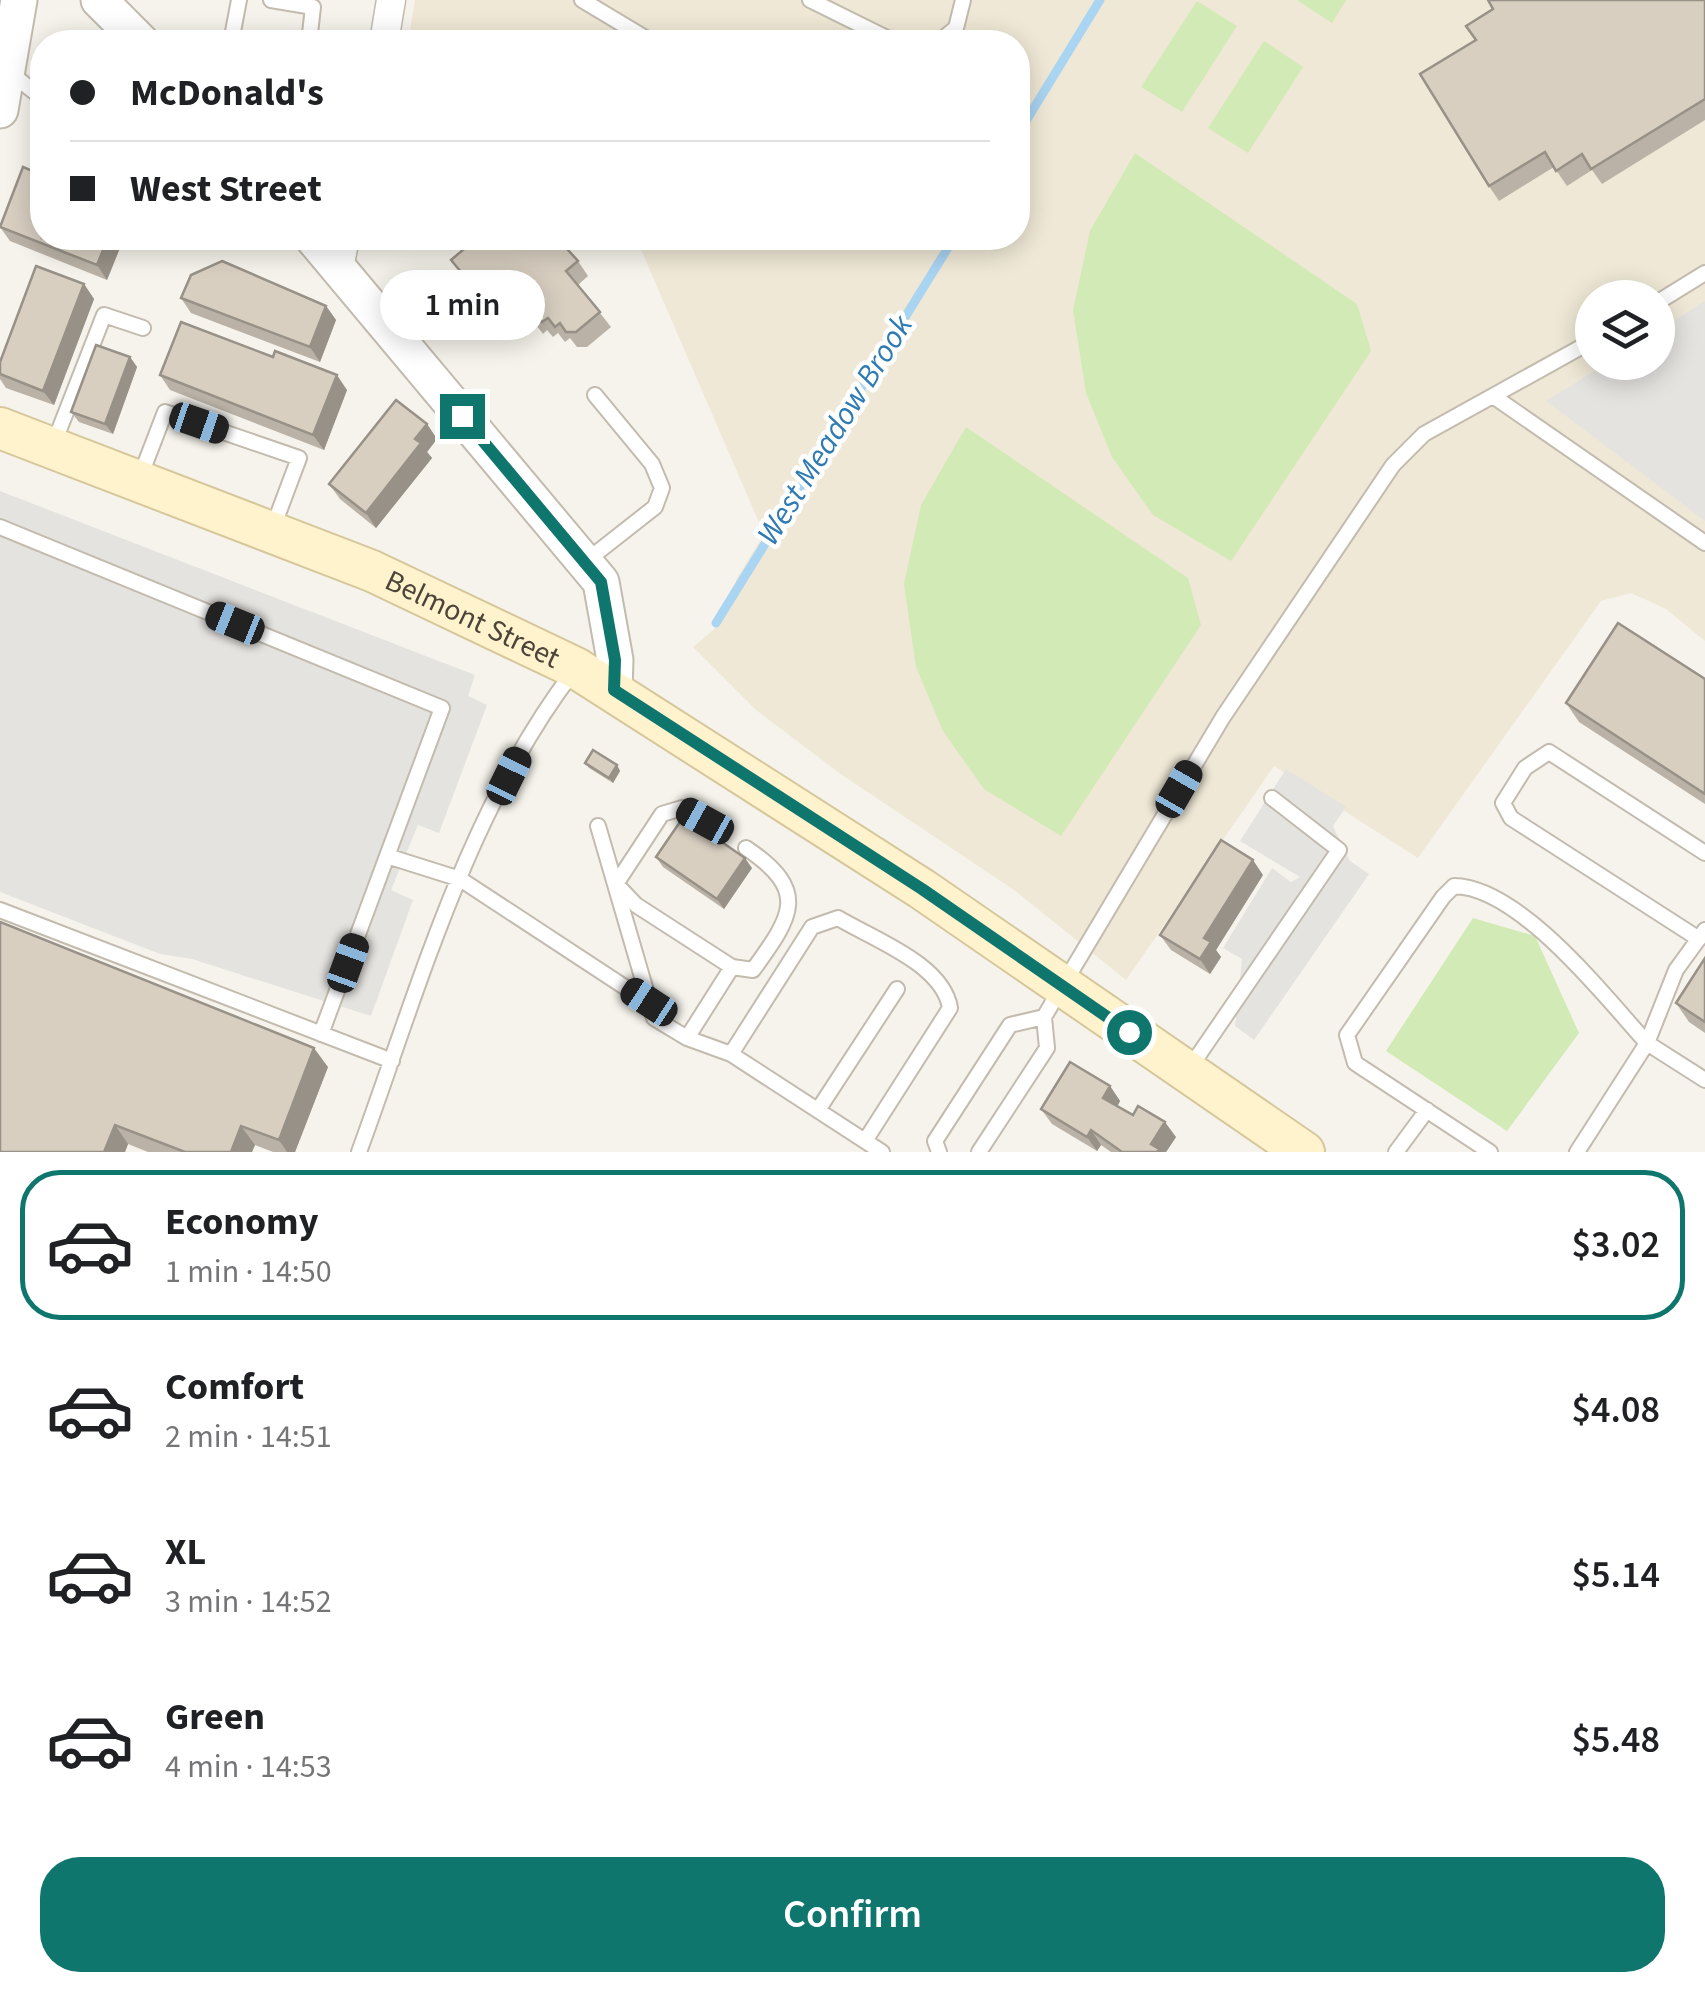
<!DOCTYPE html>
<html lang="en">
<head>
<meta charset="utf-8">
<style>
	body { margin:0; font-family:"Source Sans 3",sans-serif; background:#f2f2f2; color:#202124; height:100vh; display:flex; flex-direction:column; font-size:38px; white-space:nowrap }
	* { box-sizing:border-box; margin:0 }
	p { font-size:32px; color:#757577 }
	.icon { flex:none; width:55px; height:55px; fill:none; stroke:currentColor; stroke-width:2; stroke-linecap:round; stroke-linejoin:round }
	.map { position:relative; height:1152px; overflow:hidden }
	.panel { display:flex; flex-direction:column; background:#fff; flex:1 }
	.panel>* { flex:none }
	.top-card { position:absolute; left:30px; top:30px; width:1000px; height:220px; border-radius:40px; box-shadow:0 5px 25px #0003; display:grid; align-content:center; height:220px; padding:0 40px; background:#fff }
	.controls { position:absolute; left:1575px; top:280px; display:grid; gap:20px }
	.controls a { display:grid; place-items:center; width:100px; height:100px; border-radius:50%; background:#fff; box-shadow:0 5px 25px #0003; font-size:50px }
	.end { position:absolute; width:45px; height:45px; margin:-22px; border:12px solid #0f766e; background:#fff; box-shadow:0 0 0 5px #fff }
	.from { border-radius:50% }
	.bubble { position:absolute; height:70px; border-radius:35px; background:#fff; box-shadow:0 5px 25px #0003; font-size:32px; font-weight:600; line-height:70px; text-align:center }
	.car { position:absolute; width:30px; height:60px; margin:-30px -15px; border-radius:12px; box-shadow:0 0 8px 2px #0007; background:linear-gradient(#222 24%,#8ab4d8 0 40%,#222 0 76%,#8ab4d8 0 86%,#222 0) }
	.top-card b { display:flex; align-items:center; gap:35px; height:95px; font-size:38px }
	.top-card b+b { border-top:2px solid #e0e0e0 }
	.top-card i { width:25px; height:25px; background:#202124 }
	ul { padding:18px 0 0; list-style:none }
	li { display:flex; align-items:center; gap:30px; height:150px; margin:0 20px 15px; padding:0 20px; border:5px solid transparent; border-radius:40px }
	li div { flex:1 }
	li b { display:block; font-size:38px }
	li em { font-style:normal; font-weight:600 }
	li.selected { border-color:#0f766e }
	li>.icon { width:90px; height:90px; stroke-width:1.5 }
	.primary-button { display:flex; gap:20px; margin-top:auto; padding:20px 40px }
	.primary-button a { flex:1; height:115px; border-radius:40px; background:#0f766e; color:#fff; font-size:40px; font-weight:600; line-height:115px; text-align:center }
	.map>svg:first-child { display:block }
</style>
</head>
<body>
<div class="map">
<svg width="1705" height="1152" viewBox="0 0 1705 1152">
	<rect width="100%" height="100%" fill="#f6f3ec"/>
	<!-- education -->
	<path fill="#efe8d6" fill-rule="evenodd" d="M 415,0 L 1705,0 L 1705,641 L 1666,609 L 1631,593 L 1601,601 L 1418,858 L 1274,766 L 1126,980 L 1014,890 L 842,775 L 756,710 L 693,647 L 718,626 L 737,578 L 764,534 L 636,238 L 1018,238 L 1018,42 L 408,42 ZM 1592,298 L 1658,298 L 1658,362 L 1592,362 Z"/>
	<!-- green -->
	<path fill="#d2eab5" d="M 1297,0 L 1346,0 L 1332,23 Z
		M 1197,1 L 1237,26 L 1182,112 L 1141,87 Z
		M 1264,41 L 1303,67 L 1248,153 L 1208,128 Z
		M 1135,153 L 1357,304 L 1371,351 L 1231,561 L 1153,515 L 1112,457 L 1086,393 L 1073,310 L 1090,231 Z
		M 966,427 L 1188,578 L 1201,625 L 1061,836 L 984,789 L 943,731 L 916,667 L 904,584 L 921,505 Z
		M 1473,918 L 1535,936 L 1579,1033 L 1507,1131 L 1386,1051 Z"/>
	<!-- parking -->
	<path fill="#e5e3e0" d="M 1705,301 L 1705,521 L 1546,401 L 1607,363 L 1658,362 L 1658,331 Z
		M 0,491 L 475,675 L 468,696 L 487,705 L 439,833 L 418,825 L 391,890 L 413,900 L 371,1016 L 192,959 L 160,954 L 0,892 Z
		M 1286,769 L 1346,807 L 1333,826 L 1350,861 L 1369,874 L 1254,1040 L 1235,1026 L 1242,959 L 1223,948 L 1272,868 L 1291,882 L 1300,877 L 1240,841 Z"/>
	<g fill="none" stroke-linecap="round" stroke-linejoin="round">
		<!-- stream -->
		<path stroke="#a9d4f2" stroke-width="9" d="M 1018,134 L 1100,0
			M 716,623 L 954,238"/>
		<!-- service casing -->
		<g stroke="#c2bbae" stroke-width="18">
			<path id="service" d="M 271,0 L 313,7 L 309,42
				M 582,0 L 652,42
				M 810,0 L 895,42
				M 231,42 L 239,0
				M 939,42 L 956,28 L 963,0
				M 8,71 L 42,98
				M 1658,302 L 1705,273
				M 1493,396 L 1705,543
				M 54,443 L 104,315 L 143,328
				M 140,477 L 165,412 L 299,458 L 272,530
				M 0,527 L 442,708 L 321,1034
				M 585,562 L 655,507 L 662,488 L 652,464 L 595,395
				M 598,826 L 654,1018 L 687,1038 L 731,1054 L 882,1152
				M 387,856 L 460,879 L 649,1003
				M 616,884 L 662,814 L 682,808 L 715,827
				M 618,886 L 636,905 L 732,967 L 687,1038
				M 0,910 L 392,1061
				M 1699,939 L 1511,818 L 1503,803 L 1525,768 L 1549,752 L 1705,853
				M 732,967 L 753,970 C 792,916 810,891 746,848
				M 731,1054 L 812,927 L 838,918 C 873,939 943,964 950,1008 L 865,1141
				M 1189,1069 L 1339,850 L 1272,798
				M 818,1110 L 897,989
				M 359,1152 C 418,991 467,811 573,672
				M 939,1152 L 935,1141 L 1010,1025 L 1044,1017
				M 979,1152 L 1047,1048 L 1044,1017 L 1223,717 L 1393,465 L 1424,434 L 1592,341
				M 1396,1152 L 1427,1110
				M 1490,1152 L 1355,1063 L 1347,1035 L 1443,897 L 1454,886 C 1520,887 1605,997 1647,1043 L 1676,970 L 1705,930
				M 1577,1152 L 1647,1043 L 1705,1080"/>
		</g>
		<!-- minor casing -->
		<g stroke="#c2bbae" stroke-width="31">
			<path id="minor" d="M 384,42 L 391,0
				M 339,268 L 345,238"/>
		</g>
		<!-- tertiary casing -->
		<g stroke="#c2bbae" stroke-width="39">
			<path id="tertiary" d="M 99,0 L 141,42
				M 0,110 L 19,0
				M 313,238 L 601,582 L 615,660 L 614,689"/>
		</g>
		<!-- secondary casing -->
		<g stroke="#d6c79b" stroke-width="44">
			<g id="secondary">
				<path id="s1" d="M 0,428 L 372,571 L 576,668 L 922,889 L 1304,1152"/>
			</g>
		</g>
		<!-- service -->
		<use href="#service" stroke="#fff" stroke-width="14"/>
		<!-- minor -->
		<use href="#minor" stroke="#fff" stroke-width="28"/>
		<!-- tertiary -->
		<use href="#tertiary" stroke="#fff" stroke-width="35"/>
		<!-- secondary -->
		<use href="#secondary" stroke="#fff3cd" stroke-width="40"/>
	</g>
	<!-- wall -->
	<path fill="#bab2a6" d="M 1705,0 L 1705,120 L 1602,184 L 1592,170 L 1567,186 L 1554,167 L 1499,201 L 1489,186 L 1476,40 L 1493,9 Z
		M 0,227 L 124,238 L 107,280 L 10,241 Z
		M 451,260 L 578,261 L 588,276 L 578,285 L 611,327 L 587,347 L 577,347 L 570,338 L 565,342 L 558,333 L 553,337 L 547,330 L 543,334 L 529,316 L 515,327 L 505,327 L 498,318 L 491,318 L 481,303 L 481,299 Z
		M 84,284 L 94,299 L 54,405 L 6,388 L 0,379 L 0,362 Z
		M 181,298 L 326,306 L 336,320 L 320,362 L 191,313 Z
		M 130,357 L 137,367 L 113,434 L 79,422 L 71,412 Z
		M 160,375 L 347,390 L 324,450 L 170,390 Z
		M 427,424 L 437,439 L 427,452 L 432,458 L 376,528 L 340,499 L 329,484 Z
		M 1705,679 L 1705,804 L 1579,722 L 1566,703 Z
		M 585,763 L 617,765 L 620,771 L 613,783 L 589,768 Z
		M 656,857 L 752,868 L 724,909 L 663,867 Z
		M 1263,875 L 1216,950 L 1221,957 L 1210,974 L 1171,950 L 1160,935 Z
		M 1705,958 L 1705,1033 L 1689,1022 L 1676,1003 Z
		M 328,1067 L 295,1152 L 273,1152 L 255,1145 L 252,1152 L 148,1152 L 128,1144 L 125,1152 L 0,1152 Z
		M 1110,1086 L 1120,1101 L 1117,1106 L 1176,1137 L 1166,1152 L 1111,1152 L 1101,1145 L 1097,1151 L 1052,1124 L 1041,1109 Z"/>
	<!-- shaded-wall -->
	<path fill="#979187" d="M 108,238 L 124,238 L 107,280 L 97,265 Z
		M 84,284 L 94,299 L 54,405 L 43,391 Z
		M 326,306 L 336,320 L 320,362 L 310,347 Z
		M 130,357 L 137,367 L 113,434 L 105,424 Z
		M 337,375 L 347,390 L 324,450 L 313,435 Z
		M 427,424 L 437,439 L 427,452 L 432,458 L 376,528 L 366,513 Z
		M 617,765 L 620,771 L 613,783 L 609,778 Z
		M 745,858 L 752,868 L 724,909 L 717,899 Z
		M 1253,860 L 1263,875 L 1216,950 L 1221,957 L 1210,974 L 1200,959 L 1204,938 Z
		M 314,1048 L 328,1067 L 295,1152 L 287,1152 L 279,1140 Z
		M 1110,1086 L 1120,1101 L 1114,1113 L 1103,1098 Z
		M 1165,1122 L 1176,1137 L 1166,1152 L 1157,1152 L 1151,1144 Z
		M 115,1125 L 128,1144 L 125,1152 L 104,1152 Z
		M 241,1126 L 255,1145 L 252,1152 L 231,1152 Z
		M 1091,1130 L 1101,1145 L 1097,1151 L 1087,1137 Z"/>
	<!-- building -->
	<path fill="#d8cfc1" stroke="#979187" stroke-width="2.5" d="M 1488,0 L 1705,0 L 1705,99 L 1591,169 L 1582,154 L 1556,171 L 1545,152 L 1489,186 L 1420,74 L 1476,40 L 1466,26 L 1493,9 Z
		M 23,167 L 42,175 L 42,238 L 108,238 L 97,265 L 0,227 Z
		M 477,238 L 557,238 L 578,261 L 566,271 L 600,312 L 576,332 L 566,332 L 560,323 L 555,327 L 548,318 L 542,322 L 537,315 L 532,319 L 519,301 L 505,312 L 495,312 L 487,303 L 481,303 L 481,296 L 451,260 Z
		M 222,261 L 326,306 L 310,347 L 181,298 L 191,275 Z
		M 36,266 L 84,284 L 43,391 L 0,374 L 0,362 Z
		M 181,322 L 273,357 L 275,351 L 337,375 L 313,435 L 160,375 Z
		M 96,345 L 130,357 L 105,424 L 71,412 Z
		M 396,400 L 427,424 L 415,439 L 421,443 L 366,513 L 329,484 Z
		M 1618,623 L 1705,679 L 1705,794 L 1566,703 Z
		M 593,750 L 617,765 L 609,778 L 585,763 Z
		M 684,816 L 745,858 L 717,899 L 656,857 Z
		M 1221,840 L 1253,860 L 1204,938 L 1211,942 L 1200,959 L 1160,935 Z
		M 0,922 L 314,1048 L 279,1140 L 241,1126 L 231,1152 L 185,1152 L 115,1125 L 104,1152 L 0,1152 Z
		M 1705,958 L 1705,1022 L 1676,1003 Z
		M 1070,1062 L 1110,1086 L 1103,1098 L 1133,1115 L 1138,1106 L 1165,1122 L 1151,1144 L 1159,1149 L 1157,1152 L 1122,1152 L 1091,1130 L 1087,1137 L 1041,1109 Z"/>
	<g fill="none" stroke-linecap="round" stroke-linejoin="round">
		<!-- route -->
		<path stroke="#0f766e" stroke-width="12" d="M 462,416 L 601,582 L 615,660 L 614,690 L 922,889 L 1129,1032"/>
	</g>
	<g text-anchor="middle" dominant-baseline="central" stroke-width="9" stroke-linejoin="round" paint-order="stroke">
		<!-- street labels -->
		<g font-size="30" fill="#4b4439" stroke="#fff">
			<text stroke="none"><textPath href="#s1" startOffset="510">Belmont Street</textPath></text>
		</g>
		<!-- water labels -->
		<g font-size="32" font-style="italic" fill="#2e7ab2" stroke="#fff">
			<text transform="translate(835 430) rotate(-58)">West Meadow Brook</text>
		</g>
	</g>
</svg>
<div class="controls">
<a><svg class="icon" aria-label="layers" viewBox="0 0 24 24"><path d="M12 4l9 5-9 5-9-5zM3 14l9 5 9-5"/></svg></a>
</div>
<i class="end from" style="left:1129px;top:1032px"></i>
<i class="end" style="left:462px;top:416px"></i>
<div class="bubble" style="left:380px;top:270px;width:165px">1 min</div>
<i class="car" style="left:199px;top:423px;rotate:109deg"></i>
<i class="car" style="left:235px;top:623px;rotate:292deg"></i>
<i class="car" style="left:509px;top:776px;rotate:26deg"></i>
<i class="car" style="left:1179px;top:789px;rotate:30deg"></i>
<i class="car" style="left:705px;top:821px;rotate:299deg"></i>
<i class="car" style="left:348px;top:963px;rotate:20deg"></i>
<i class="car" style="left:649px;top:1002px;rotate:303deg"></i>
<div class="top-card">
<b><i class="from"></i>McDonald's</b>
<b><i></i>West Street</b>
</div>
</div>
<section class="panel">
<ul>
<li class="selected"><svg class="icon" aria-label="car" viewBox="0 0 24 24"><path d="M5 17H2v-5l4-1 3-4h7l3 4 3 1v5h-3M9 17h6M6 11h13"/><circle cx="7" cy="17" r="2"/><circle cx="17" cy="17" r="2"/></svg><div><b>Economy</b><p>1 min · 14:50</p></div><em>$3.02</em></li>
<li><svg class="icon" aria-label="car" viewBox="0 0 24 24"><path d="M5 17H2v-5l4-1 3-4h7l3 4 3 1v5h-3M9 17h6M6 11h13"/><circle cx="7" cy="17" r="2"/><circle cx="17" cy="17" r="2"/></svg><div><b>Comfort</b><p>2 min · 14:51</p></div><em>$4.08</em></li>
<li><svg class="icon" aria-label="car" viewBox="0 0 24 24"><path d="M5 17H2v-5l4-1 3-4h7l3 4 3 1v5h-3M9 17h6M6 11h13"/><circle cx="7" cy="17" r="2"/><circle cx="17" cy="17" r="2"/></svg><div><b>XL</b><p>3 min · 14:52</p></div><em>$5.14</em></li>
<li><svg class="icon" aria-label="car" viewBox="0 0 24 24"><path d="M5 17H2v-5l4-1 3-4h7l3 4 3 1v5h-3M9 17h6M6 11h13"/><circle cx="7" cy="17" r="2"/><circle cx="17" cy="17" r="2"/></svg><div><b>Green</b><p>4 min · 14:53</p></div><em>$5.48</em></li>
</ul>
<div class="primary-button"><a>Confirm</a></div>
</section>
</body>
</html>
